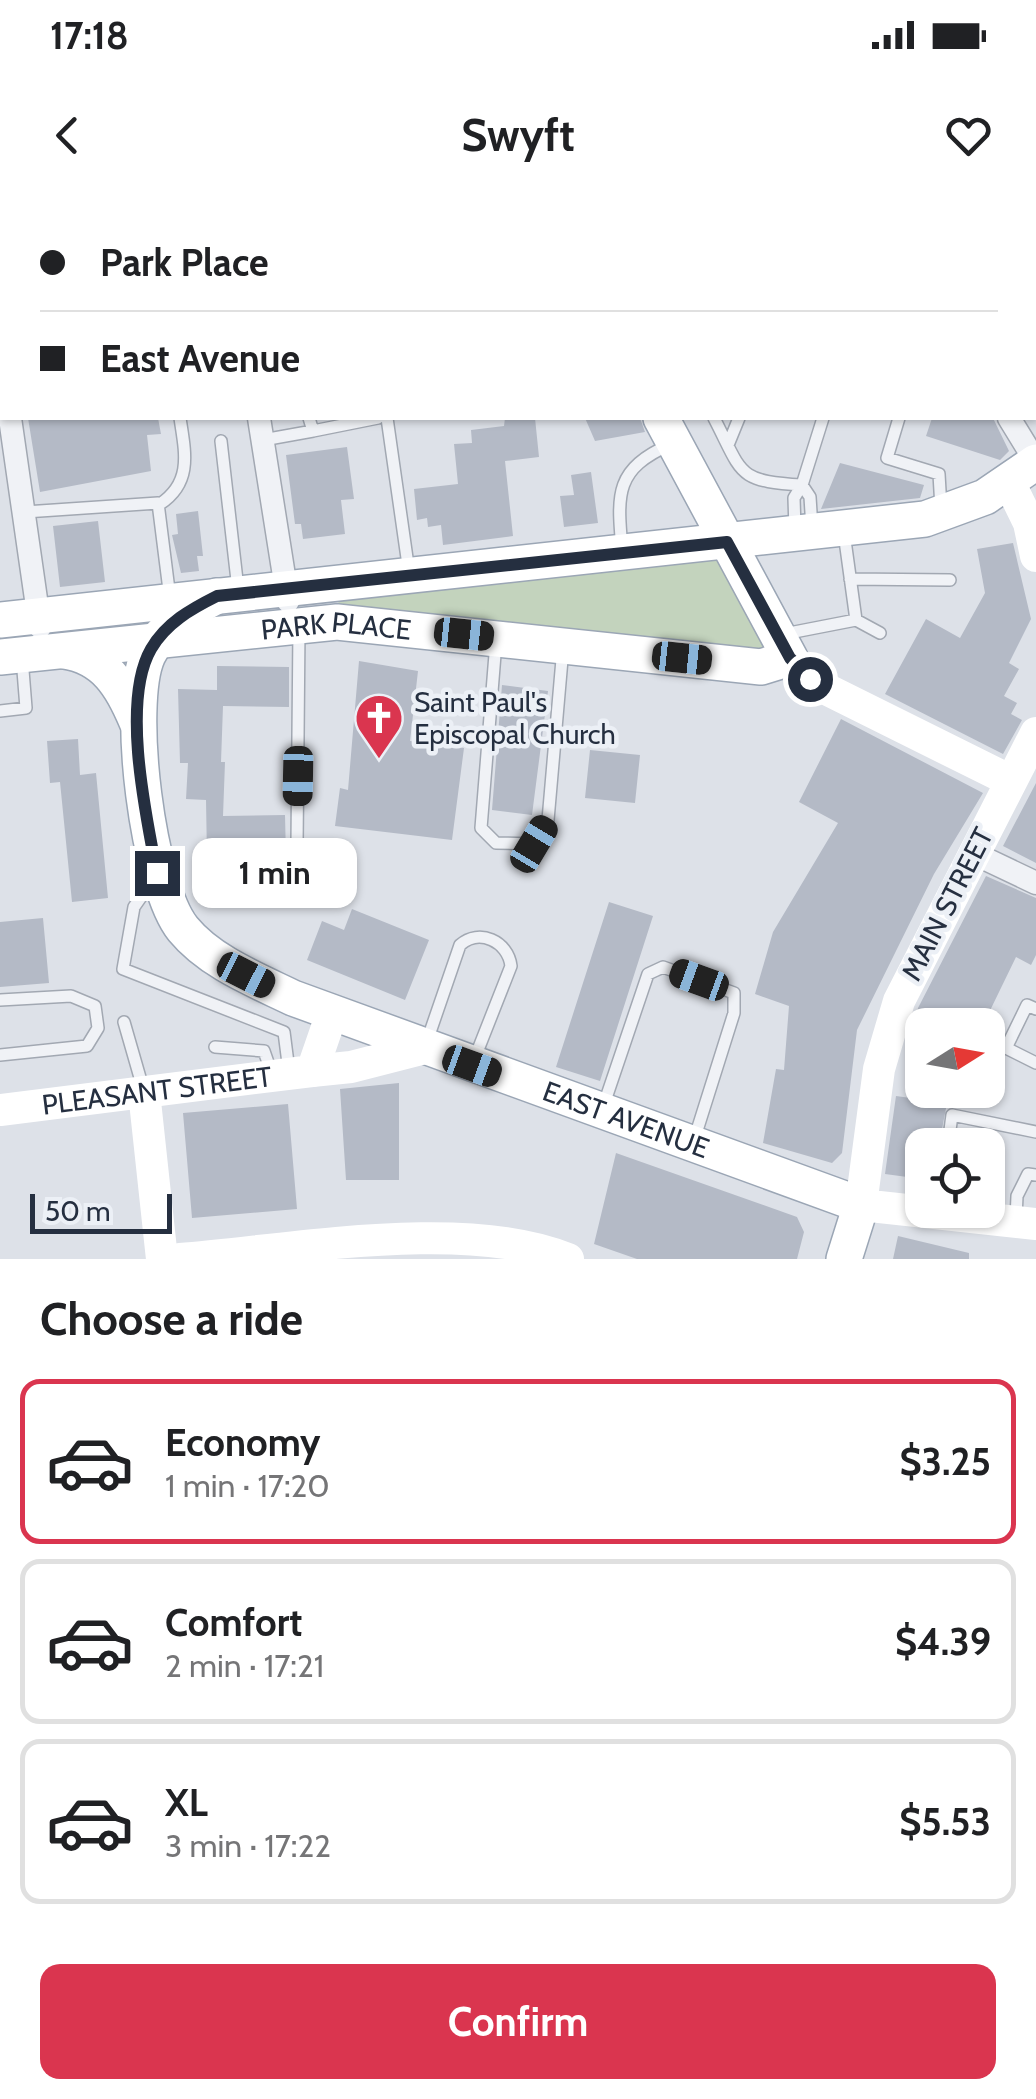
<!DOCTYPE html>
<html lang="en">
<head>
<meta charset="utf-8">
<style>
	body { margin:0; font-family:Cabin,sans-serif; background:#f6f6f6; color:#202124; height:100vh; display:flex; flex-direction:column; font-size:38px; white-space:nowrap }
	* { box-sizing:border-box; margin:0 }
	p { font-size:32px; color:#757577 }
	.icon { flex:none; width:55px; height:55px; fill:none; stroke:currentColor; stroke-width:2; stroke-linecap:round; stroke-linejoin:round }
	.map { position:relative; height:1059px; overflow:hidden }
	.side { display:flex; flex-direction:column; background:#fff; flex:1 }
	.side>* { flex:none }
	.hud { position:absolute; left:0px; top:0px; width:1038px; height:220px; box-shadow:0 2px 8px #0004; display:grid; align-content:center; height:220px; padding:0 40px; background:#fff }
	.needle { width:65px; rotate:79deg }
	.tools { position:absolute; left:905px; top:808px; display:grid; gap:20px }
	.tools a { display:grid; place-items:center; width:100px; height:100px; border-radius:20px; background:#fff; box-shadow:0 2px 8px #0004; font-size:50px }
	.scale { position:absolute; left:30px; bottom:25px; width:142px; box-sizing:border-box; padding-left:10px; border:5px solid #252f40; border-top:0; font-size:28px; line-height:35px; white-space:nowrap; color:#252f40; -webkit-text-stroke:8px #ecf0f6; paint-order:stroke }
	.end { position:absolute; width:45px; height:45px; margin:-22px; border:12px solid #252f40; background:#fff; box-shadow:0 0 0 5px #fff }
	.from { border-radius:50% }
	.bubble { position:absolute; height:70px; border-radius:20px; background:#fff; box-shadow:0 2px 8px #0004; font-size:32px; font-weight:700; line-height:70px; text-align:center }
	.car { position:absolute; width:30px; height:60px; margin:-30px -15px; border-radius:12px; box-shadow:0 0 8px 2px #0007; background:linear-gradient(#222 24%,#8ab4d8 0 40%,#222 0 76%,#8ab4d8 0 86%,#222 0) }
	.hud b { display:flex; align-items:center; gap:35px; height:95px; font-size:38px }
	.hud b+b { border-top:2px solid #e0e0e0 }
	.hud i { width:25px; height:25px; background:#202124 }
	ul { padding:0; list-style:none }
	li { display:flex; align-items:center; gap:30px; height:165px; margin:0 20px 15px; padding:0 20px; border:5px solid #e0e0e0; border-radius:20px }
	li div { flex:1 }
	li b { display:block; font-size:38px }
	li em { font-style:normal; font-weight:700 }
	li.selected { border-color:#da354f }
	li>.icon { width:90px; height:90px; stroke-width:1.5 }
	h2 { padding:0 40px; font-size:45px; line-height:120px }
	.cta { display:flex; gap:20px; margin-top:auto; padding:20px 40px }
	.cta a { flex:1; height:115px; border-radius:20px; background:#da354f; color:#fff; font-size:40px; font-weight:700; line-height:115px; text-align:center }
	.status { display:flex; justify-content:space-between; align-items:center; height:70px; padding:0 50px; background:#fff; direction:ltr }
	.status svg { height:28px; fill:currentColor }
	header { display:flex; justify-content:space-between; align-items:center; height:130px; padding:0 40px; background:#fff; font-size:45px; font-weight:700 }
	.map>svg:first-child { display:block }
</style>
</head>
<body>
<div class="status"><b>17:18</b><svg viewBox="0 0 49 12"><path d="M0 12V9h3v3zM5 12V6h3v6zM10 12V3h3v9zM15 12V0h3v12zM26 1h20v11H26zM47 4h2v5h-2z"/></svg></div>
<header><svg class="icon" aria-label="back" viewBox="0 0 24 24"><path d="M15 5l-7 7 7 7"/></svg>Swyft<svg class="icon" aria-label="heart" viewBox="0 0 24 24"><path d="M12 20l-8-8c-3-5 5-10 8-4 3-6 11-1 8 4z"/></svg></header>
<div class="map">
<svg width="1036" height="1059" viewBox="0 0 1036 1059">
	<rect width="100%" height="100%" fill="#dde1e8"/>
	<!-- green -->
	<path fill="#c3d3bd" d="M 721,359 L 766,451 L 338,406 L 339,399 Z"/>
	<!-- building -->
	<path fill="#b4bac6" d="M 28,218 L 158,218 L 161,234 L 147,235 L 151,271 L 40,292 Z
		M 505,218 L 535,218 L 539,257 L 505,261 L 513,336 L 443,345 L 441,325 L 428,327 L 427,318 L 417,320 L 414,289 L 458,284 L 454,244 L 472,243 L 471,230 L 504,226 Z
		M 585,218 L 640,218 L 645,232 L 595,241 Z
		M 932,218 L 993,218 L 1009,251 L 1000,260 L 926,236 Z
		M 347,247 L 354,299 L 341,300 L 345,334 L 303,339 L 301,324 L 295,324 L 286,255 Z
		M 840,263 L 924,285 L 920,298 L 821,309 Z
		M 591,272 L 598,323 L 564,327 L 560,296 L 574,295 L 571,275 Z
		M 198,311 L 203,356 L 197,356 L 199,371 L 181,373 L 172,335 L 178,334 L 176,314 Z
		M 98,321 L 105,382 L 60,387 L 53,326 Z
		M 1013,343 L 1031,419 L 1009,463 L 1019,469 L 1004,496 L 1017,503 L 1011,514 L 1022,520 L 1003,554 L 885,494 L 926,419 L 960,438 L 985,393 L 977,349 Z
		M 359,461 L 418,471 L 410,541 L 464,548 L 452,640 L 335,626 L 340,588 L 348,590 Z
		M 217,466 L 289,467 L 289,507 L 223,506 L 221,562 L 225,562 L 223,616 L 285,615 L 286,657 L 207,658 L 206,600 L 186,599 L 188,563 L 180,563 L 178,489 L 217,490 Z
		M 502,485 L 548,491 L 532,615 L 492,610 Z
		M 841,519 L 983,593 L 934,674 L 857,830 L 842,953 L 832,963 L 763,943 L 776,869 L 784,870 L 789,806 L 755,794 L 773,732 L 838,623 L 799,602 Z
		M 78,539 L 80,575 L 96,573 L 108,698 L 72,702 L 60,582 L 50,583 L 47,541 Z
		M 590,550 L 640,555 L 635,603 L 585,598 Z
		M 1036,583 L 1036,663 L 1003,646 Z
		M 986,676 L 1036,698 L 1036,755 L 1031,765 L 1016,757 L 983,825 L 922,825 L 922,857 L 906,848 L 918,808 Z
		M 609,702 L 653,716 L 600,881 L 556,867 Z
		M 352,709 L 429,740 L 405,800 L 307,760 L 322,721 L 344,730 Z
		M 43,718 L 49,783 L 0,787 L 0,722 Z
		M 399,883 L 399,980 L 346,980 L 340,889 Z
		M 896,896 L 947,903 L 939,945 L 922,945 L 922,979 L 885,974 Z
		M 288,904 L 297,1009 L 192,1018 L 183,913 Z
		M 616,953 L 797,1017 L 804,1032 L 797,1059 L 637,1059 L 594,1044 Z
		M 898,1036 L 969,1053 L 969,1059 L 893,1059 Z"/>
	<g fill="none" stroke-linecap="round" stroke-linejoin="round">
		<!-- lane casing -->
		<g stroke="#a2a8b2" stroke-width="14">
			<path id="lane" d="M 36,0 L 37,2
				M 578,2 L 578,0
				M 629,2 L 634,0
				M 1035,4 L 1036,5
				M 0,91 L 2,91
				M 309,218 L 313,231 L 378,218
				M 387,218 L 409,372
				M 714,218 C 743,274 736,281 802,285 L 823,218
				M 899,218 L 887,258 L 939,274 L 941,308
				M 263,240 L 313,231
				M 221,241 L 238,389
				M 728,245 L 739,218
				M 160,304 C 193,282 185,252 180,218
				M 25,312 L 158,303 L 170,398
				M 795,329 L 794,298 L 802,285 L 810,297 L 812,328
				M 622,349 C 617,293 615,269 671,244
				M 850,379 L 950,380
				M 856,420 L 880,433
				M 784,434 L 856,420 L 844,333
				M 496,442 L 481,628 L 496,643 L 534,644 L 548,620 L 563,448
				M 0,511 L 26,508 L 22,458
				M 297,645 L 299,428
				M 155,677 L 134,707 L 123,769 L 284,832 L 289,871
				M 0,800 L 71,796 L 95,806 L 98,828 L 87,846 L 0,855
				M 1036,809 L 1027,805 L 1006,848 L 1036,863
				M 124,822 L 143,888
				M 426,844 L 460,745 C 479,728 508,741 511,766 L 474,860
				M 215,847 L 264,851 L 272,874
				M 603,907 L 648,774 L 663,767 L 734,793 L 734,813 L 694,940
				M 948,945 L 952,915 L 1036,932
				M 1016,1018 L 1017,996 L 1028,974 L 1036,975"/>
		</g>
		<!-- street casing -->
		<g stroke="#a2a8b2" stroke-width="25">
			<path id="street" d="M 197,0 L 198,2
				M 914,2 L 920,0
				M 0,157 L 2,173
				M 10,218 L 40,427
				M 259,218 L 288,401
				M 1009,218 L 1036,262
				M 973,653 L 1036,683"/>
		</g>
		<!-- primary casing -->
		<g stroke="#9ba6b5" stroke-width="38">
			<g id="primary">
				<path d="M 512,0 L 514,2"/>
				<path id="s2" d="M 217,396 C 190,410 162,426 148,455 C 125,505 148,686 183,729 C 210,762 256,780 293,798 L 861,1005 L 844,1059"/>
				<path d="M 0,420 L 925,319 L 985,297 L 1036,262"/>
				<path d="M 64,451 C 105,457 122,486 137,522"/>
				<path id="s3" d="M 0,457 L 337,422 L 761,467 L 790,458 L 661,218"/>
			</g>
		</g>
		<!-- lane -->
		<use href="#lane" stroke="#f0f2f6" stroke-width="11"/>
		<!-- street -->
		<use href="#street" stroke="#f0f2f6" stroke-width="22"/>
		<!-- secondary -->
		<g stroke="#fff" stroke-width="32">
			<path d="M 1009,282 L 1029,323 L 1036,356"/>
			<path d="M 790,458 L 822,487 L 1009,580"/>
			<path d="M 1036,533 L 899,801 L 879,869 L 861,1005 L 1036,1024"/>
			<path d="M 312,871 L 351,867 L 425,848"/>
			<path d="M 144,892 L 162,1059"/>
			<path id="s1" d="M 0,910 L 312,871 L 332,813"/>
			<path d="M 180,1059 C 292,1050 466,1017 568,1059"/>
		</g>
		<!-- primary -->
		<use href="#primary" stroke="#fff" stroke-width="35"/>
	</g>
	<g fill="none" stroke-linecap="round" stroke-linejoin="round">
		<!-- route -->
		<path stroke="#252f40" stroke-width="12" d="M 157,673 C 146,616 121,501 151,449 C 166,423 191,409 217,396 L 727,342 L 790,458 L 810,479"/>
	</g>
	<!-- icons -->
	<defs>
		<g id="church-pin" transform="scale(2.5)"><path d="M0 17L-7.5 6A9.5 9.5 0 1 1 7.5 6Z" fill="#da354f" stroke="#ecf0f6"/><path d="M-1.2-6h2.4v3.5h3.3v2.4h-3.3V6h-2.4V-.1h-3.3v-2.4h3.3Z" fill="#fff"/></g>
	</defs>
	<g fill-rule="evenodd">
		<use href="#church-pin" x="379" y="518"/>
	</g>
	<g text-anchor="middle" dominant-baseline="central" stroke-width="9" stroke-linejoin="round" paint-order="stroke">
		<!-- street labels -->
		<g font-size="28" fill="#252f40" stroke="#ecf0f6">
			<text stroke="none"><textPath href="#s3" startOffset="338">PARK PLACE</textPath></text>
			<text transform="translate(947 704) rotate(-63)">MAIN STREET</text>
			<text stroke="none"><textPath href="#s1" startOffset="158">PLEASANT STREET</textPath></text>
			<text stroke="none"><textPath href="#s2" startOffset="860">EAST AVENUE</textPath></text>
		</g>
		<!-- poi labels -->
		<g font-size="28" fill="#252f40" stroke="#ecf0f6" text-anchor="start">
			<text x="414" y="502">Saint Paul's<tspan x="414" dy="32">Episcopal Church</tspan></text>
		</g>
	</g>
</svg>
<div class="tools">
<a><svg class="needle" viewBox="-14 -14 28 28"><path d="M0-13l5 13h-10z" fill="#e53935"/><path d="M0 13l5-13h-10z" fill="#757577"/></svg></a>
<a><svg class="icon" aria-label="locate" viewBox="0 0 24 24"><circle cx="12" cy="12" r="6"/><path d="M12 2v4M12 18v4M2 12h4M18 12h4"/></svg></a>
</div>
<div class="scale">50 m</div>
<i class="end from" style="left:810px;top:479px"></i>
<i class="end" style="left:157px;top:673px"></i>
<div class="bubble" style="left:192px;top:638px;width:165px">1 min</div>
<i class="car" style="left:464px;top:434px;rotate:96deg"></i>
<i class="car" style="left:682px;top:458px;rotate:96deg"></i>
<i class="car" style="left:298px;top:576px;rotate:181deg"></i>
<i class="car" style="left:534px;top:644px;rotate:31deg"></i>
<i class="car" style="left:246px;top:775px;rotate:117deg"></i>
<i class="car" style="left:699px;top:780px;rotate:290deg"></i>
<i class="car" style="left:472px;top:866px;rotate:110deg"></i>
<div class="hud">
<b><i class="from"></i>Park Place</b>
<b><i></i>East Avenue</b>
</div>
</div>
<section class="side">
<h2>Choose a ride</h2>
<ul>
<li class="selected"><svg class="icon" aria-label="car" viewBox="0 0 24 24"><path d="M5 17H2v-5l4-1 3-4h7l3 4 3 1v5h-3M9 17h6M6 11h13"/><circle cx="7" cy="17" r="2"/><circle cx="17" cy="17" r="2"/></svg><div><b>Economy</b><p>1 min · 17:20</p></div><em>$3.25</em></li>
<li><svg class="icon" aria-label="car" viewBox="0 0 24 24"><path d="M5 17H2v-5l4-1 3-4h7l3 4 3 1v5h-3M9 17h6M6 11h13"/><circle cx="7" cy="17" r="2"/><circle cx="17" cy="17" r="2"/></svg><div><b>Comfort</b><p>2 min · 17:21</p></div><em>$4.39</em></li>
<li><svg class="icon" aria-label="car" viewBox="0 0 24 24"><path d="M5 17H2v-5l4-1 3-4h7l3 4 3 1v5h-3M9 17h6M6 11h13"/><circle cx="7" cy="17" r="2"/><circle cx="17" cy="17" r="2"/></svg><div><b>XL</b><p>3 min · 17:22</p></div><em>$5.53</em></li>
</ul>
<div class="cta"><a>Confirm</a></div>
</section>
</body>
</html>
